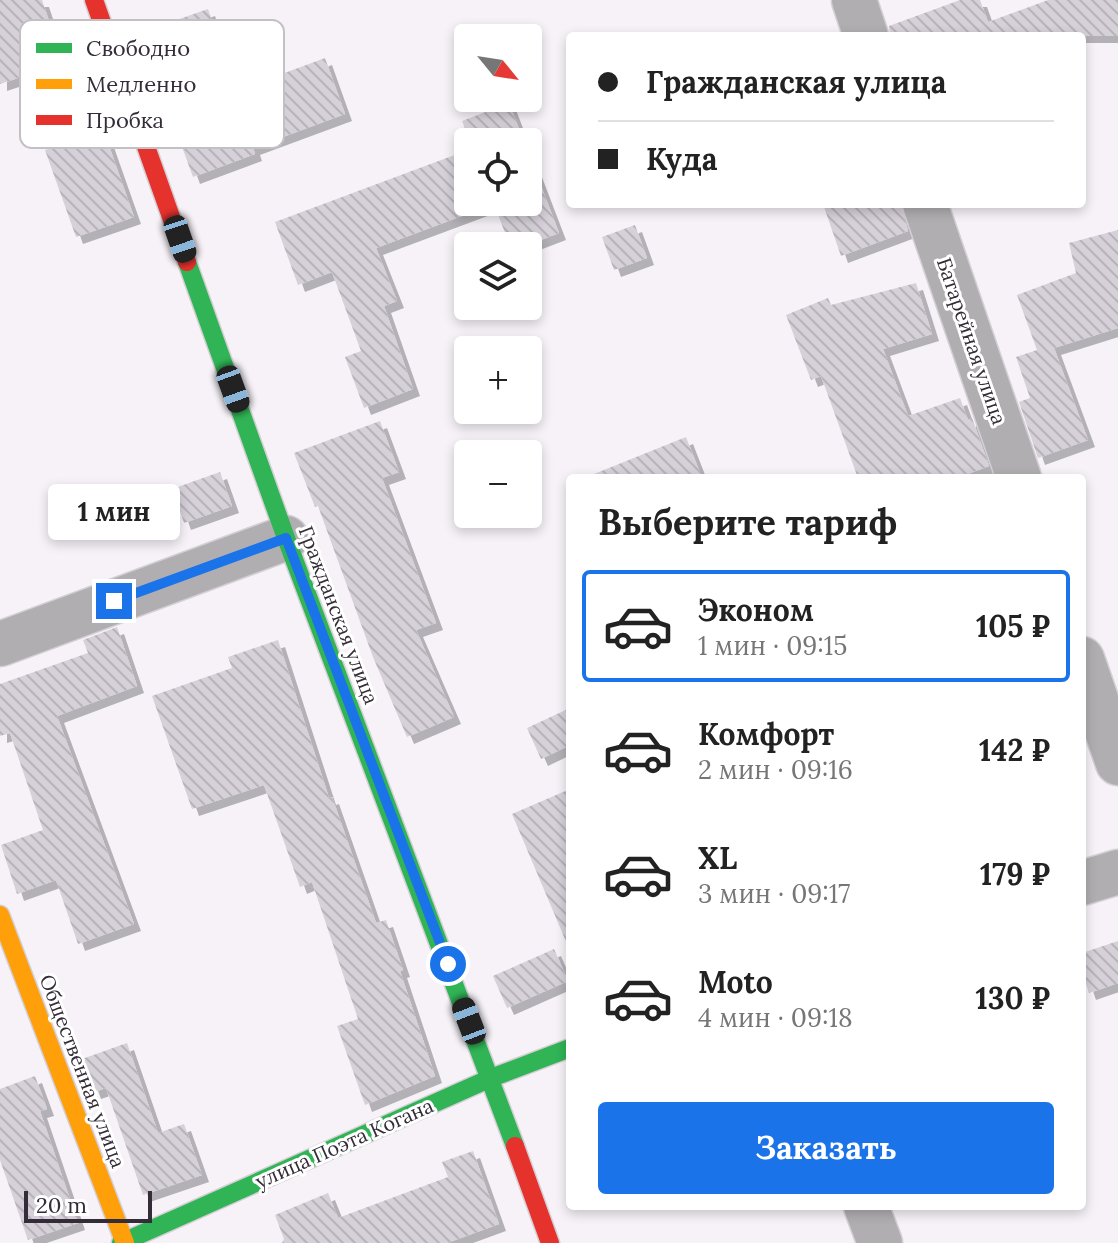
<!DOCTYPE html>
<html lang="ru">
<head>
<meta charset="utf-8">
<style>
	body { margin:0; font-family:Lora,serif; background:#f6f6f6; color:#222; height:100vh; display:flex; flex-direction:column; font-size:30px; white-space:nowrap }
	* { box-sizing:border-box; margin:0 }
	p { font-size:26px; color:#767676 }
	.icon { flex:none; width:44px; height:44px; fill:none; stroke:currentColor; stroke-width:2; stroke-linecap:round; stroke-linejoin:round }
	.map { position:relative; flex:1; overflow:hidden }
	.details { position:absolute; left:566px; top:474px; width:520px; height:736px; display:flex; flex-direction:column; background:#fff; border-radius:8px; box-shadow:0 4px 12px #0003 }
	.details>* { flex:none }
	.top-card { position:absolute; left:566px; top:32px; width:520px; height:176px; border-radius:8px; box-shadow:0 4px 12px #0003; display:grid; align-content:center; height:176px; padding:0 32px; background:#fff }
	.needle { width:52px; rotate:120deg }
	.controls { position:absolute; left:454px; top:24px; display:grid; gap:16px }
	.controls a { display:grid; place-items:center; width:88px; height:88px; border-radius:8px; background:#fff; box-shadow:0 4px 12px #0003; font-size:40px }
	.scale { position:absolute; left:24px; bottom:20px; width:128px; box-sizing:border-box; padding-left:8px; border:4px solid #342c38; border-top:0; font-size:22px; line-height:28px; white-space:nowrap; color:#342c38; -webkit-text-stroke:6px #fff; paint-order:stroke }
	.end { position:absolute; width:36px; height:36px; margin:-18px; border:10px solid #1a73e8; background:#fff; box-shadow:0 0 0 4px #fff }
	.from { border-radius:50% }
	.bubble { position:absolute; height:56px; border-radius:8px; background:#fff; box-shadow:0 4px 12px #0003; font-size:26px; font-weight:700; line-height:56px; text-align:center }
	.car { position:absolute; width:24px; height:48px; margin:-24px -12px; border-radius:10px; box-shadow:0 0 6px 2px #0007; background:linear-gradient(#222 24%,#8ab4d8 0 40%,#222 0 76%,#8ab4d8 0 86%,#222 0) }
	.top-card b { display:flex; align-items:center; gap:28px; height:76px; font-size:30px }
	.top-card b+b { border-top:2px solid #e0e0e0 }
	.top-card i { width:20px; height:20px; background:#222 }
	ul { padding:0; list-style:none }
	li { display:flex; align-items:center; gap:24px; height:112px; margin:0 16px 12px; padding:0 16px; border:4px solid transparent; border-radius:8px }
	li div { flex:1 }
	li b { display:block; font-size:30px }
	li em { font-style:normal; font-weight:700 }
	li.selected { border-color:#1a73e8 }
	li>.icon { width:72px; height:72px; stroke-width:1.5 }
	h2 { padding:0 32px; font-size:36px; line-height:96px }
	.button { display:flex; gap:16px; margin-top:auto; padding:16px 32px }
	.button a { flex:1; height:92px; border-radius:8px; background:#1a73e8; color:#fff; font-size:32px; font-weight:700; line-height:92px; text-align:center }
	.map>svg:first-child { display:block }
</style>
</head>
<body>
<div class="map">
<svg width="1118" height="1243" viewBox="0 0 1118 1243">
	<defs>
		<pattern id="building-back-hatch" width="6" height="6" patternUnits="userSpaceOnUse" patternTransform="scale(2)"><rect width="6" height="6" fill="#d6d0d9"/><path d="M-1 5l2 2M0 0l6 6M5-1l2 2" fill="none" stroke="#b8b3bb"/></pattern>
		<filter id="shadow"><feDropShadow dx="7" dy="7" stdDeviation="0" flood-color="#0004"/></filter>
	</defs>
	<rect width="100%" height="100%" fill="#f6f2f8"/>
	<!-- building -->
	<path fill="url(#building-back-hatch)" filter="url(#shadow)" d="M 0,0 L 42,0 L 63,63 L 0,84 Z
		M 960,0 L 980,0 L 988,22 L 1048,0 L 1118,0 L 1118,36 L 890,36 L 889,26 Z
		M 208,9 L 236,91 L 325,58 L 345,114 L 253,148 L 255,154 L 193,177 L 181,144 L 184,143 L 145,31 Z
		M 509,103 L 524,142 L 470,142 L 462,121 Z
		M 103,129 L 134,217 L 76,237 L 45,150 Z
		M 468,150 L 468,202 L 528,202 L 528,152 L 559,233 L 525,246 L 510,246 L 494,204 L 376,248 L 397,301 L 384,306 L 413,389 L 364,408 L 345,357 L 361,351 L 332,272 L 298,285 L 275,222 Z
		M 823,204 L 901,204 L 908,231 L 841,256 Z
		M 635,225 L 647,258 L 614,270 L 602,237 Z
		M 1118,230 L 1118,328 L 1054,348 L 1088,440 L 1038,458 L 1019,402 L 1030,398 L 1016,357 L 1037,350 L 1017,295 L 1076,273 L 1069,243 Z
		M 916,283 L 932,334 L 883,349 L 908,416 L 960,398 L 968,420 L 972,418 L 989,466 L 957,478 L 858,478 L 821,376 L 811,380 L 786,315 L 828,298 L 831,305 Z
		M 380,421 L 399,472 L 382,478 L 436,623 L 416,630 L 454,717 L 407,737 L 373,657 L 318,506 L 315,507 L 294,453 Z
		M 686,437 L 702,478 L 589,478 L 589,476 Z
		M 220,472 L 232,506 L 184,523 L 172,489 Z
		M 117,627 L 137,686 L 57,716 L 134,924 L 78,944 L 56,880 L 17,894 L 1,845 L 43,830 L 10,733 L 0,736 L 0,684 L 88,653 L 83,640 Z
		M 278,640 L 329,798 L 332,797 L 376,923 L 386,920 L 403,970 L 400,971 L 435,1076 L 365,1105 L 337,1026 L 358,1019 L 312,882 L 300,887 L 264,785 L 192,809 L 152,696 L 232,668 L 228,657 Z
		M 570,708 L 570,745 L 541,759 L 527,728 Z
		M 570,789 L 570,951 L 512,814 Z
		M 1118,941 L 1118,983 L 1089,993 L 1082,972 L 1082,953 Z
		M 554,949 L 568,981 L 507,1008 L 493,976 Z
		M 127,1043 L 158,1133 L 184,1124 L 202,1175 L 143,1195 L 106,1088 L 94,1092 L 82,1059 Z
		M 35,1076 L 47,1109 L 40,1111 L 78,1223 L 28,1240 L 0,1160 L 0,1089 Z
		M 473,1151 L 499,1224 L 447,1243 L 282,1243 L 284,1239 L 275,1215 L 328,1193 L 338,1218 L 448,1177 L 442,1162 Z"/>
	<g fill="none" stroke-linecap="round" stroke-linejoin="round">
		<!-- street casing -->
		<g stroke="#d3cfd5" stroke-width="47">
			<path id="street" d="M 854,0 L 866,36
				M 925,204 L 1019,478
				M 0,644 L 286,538
				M 1082,659 L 1118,763
				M 1082,883 L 1118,872
				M 866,1206 L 880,1243"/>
		</g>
		<!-- fast casing -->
		<g stroke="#d3cfd5" stroke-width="21">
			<path id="fast" d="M 187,262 L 286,538 L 515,1146
				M 121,1243 L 491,1078 L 570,1048"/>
		</g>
		<!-- slow casing -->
		<g stroke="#d3cfd5" stroke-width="21">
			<path id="slow" d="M 0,915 L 125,1243"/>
		</g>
		<!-- jam casing -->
		<g stroke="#d3cfd5" stroke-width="21">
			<path id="jam" d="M 94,0 L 187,262
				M 515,1146 L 550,1243"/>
		</g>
		<!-- street -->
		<use href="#street" stroke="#b1aeb2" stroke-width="44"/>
		<!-- fast -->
		<use href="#fast" stroke="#30b455" stroke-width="18"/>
		<!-- slow -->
		<use href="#slow" stroke="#ff9f0a" stroke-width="18"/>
		<!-- jam -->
		<use href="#jam" stroke="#e5322d" stroke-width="18"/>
	</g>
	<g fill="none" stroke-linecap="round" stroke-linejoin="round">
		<!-- route -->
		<path stroke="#1a73e8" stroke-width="10" d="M 114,601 L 286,538 L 448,964"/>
	</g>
	<g text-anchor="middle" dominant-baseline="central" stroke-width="6" stroke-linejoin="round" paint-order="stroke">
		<!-- street labels -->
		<g font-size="20" fill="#342c38" stroke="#fff">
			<text transform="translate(972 341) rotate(71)">Батарейная улица</text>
			<text transform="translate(339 615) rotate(69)">Гражданская улица</text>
			<text transform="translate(83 1071) rotate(69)">Общественная улица</text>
			<text transform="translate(344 1143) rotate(-24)">улица Поэта Когана</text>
		</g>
	</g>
	<!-- legend -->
	<rect x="20" y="20" width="264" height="128" rx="12" fill="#fff" stroke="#c2c0c3" stroke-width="2"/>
	<rect x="36" y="43" width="36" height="10" fill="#30b455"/>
	<rect x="36" y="79" width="36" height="10" fill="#ff9f0a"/>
	<rect x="36" y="115" width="36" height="10" fill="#e5322d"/>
	<g font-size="22" fill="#342c38">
		<text x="86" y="56">Свободно</text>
		<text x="86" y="92">Медленно</text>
		<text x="86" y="128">Пробка</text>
	</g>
</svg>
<div class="controls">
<a><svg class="needle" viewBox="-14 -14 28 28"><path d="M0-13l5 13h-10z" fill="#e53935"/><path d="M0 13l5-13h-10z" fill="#767676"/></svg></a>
<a><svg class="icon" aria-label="locate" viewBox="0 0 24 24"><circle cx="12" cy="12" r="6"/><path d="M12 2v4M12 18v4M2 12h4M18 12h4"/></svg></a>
<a><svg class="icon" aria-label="layers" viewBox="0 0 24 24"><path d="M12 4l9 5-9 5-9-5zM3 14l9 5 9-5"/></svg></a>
<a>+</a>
<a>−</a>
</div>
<div class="scale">20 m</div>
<i class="end from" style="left:448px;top:964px"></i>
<i class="end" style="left:114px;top:601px"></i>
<div class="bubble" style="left:48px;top:484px;width:132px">1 мин</div>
<i class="car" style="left:180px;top:239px;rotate:161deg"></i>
<i class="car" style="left:233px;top:389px;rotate:160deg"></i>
<i class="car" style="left:469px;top:1021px;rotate:339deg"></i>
<div class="top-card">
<b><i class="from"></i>Гражданская улица</b>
<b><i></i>Куда</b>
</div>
<section class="details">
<h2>Выберите тариф</h2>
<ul>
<li class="selected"><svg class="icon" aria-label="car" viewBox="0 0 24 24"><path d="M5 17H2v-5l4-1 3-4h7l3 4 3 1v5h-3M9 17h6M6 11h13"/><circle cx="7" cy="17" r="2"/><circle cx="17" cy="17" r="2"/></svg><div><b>Эконом</b><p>1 мин · 09:15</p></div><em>105 ₽</em></li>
<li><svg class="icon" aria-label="car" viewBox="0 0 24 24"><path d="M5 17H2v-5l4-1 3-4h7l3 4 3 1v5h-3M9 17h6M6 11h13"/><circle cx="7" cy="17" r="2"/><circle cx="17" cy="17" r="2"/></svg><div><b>Комфорт</b><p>2 мин · 09:16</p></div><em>142 ₽</em></li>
<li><svg class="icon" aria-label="car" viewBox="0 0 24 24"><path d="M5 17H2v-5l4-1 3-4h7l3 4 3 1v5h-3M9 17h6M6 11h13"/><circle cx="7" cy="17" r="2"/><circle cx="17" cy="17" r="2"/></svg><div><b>XL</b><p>3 мин · 09:17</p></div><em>179 ₽</em></li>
<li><svg class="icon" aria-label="car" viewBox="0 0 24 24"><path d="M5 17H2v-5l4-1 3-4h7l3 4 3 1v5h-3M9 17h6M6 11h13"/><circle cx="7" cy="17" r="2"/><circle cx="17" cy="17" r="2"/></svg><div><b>Moto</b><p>4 мин · 09:18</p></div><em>130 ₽</em></li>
</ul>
<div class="button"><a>Заказать</a></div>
</section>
</div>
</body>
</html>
